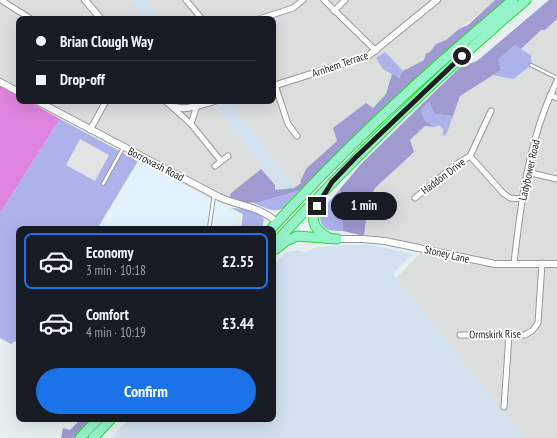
<!DOCTYPE html>
<html lang="en">
<head>
<meta charset="utf-8">
<style>
	body { margin:0; font-family:"PT Sans Narrow",sans-serif; background:#20242c; color:#f1f3f6; height:100vh; display:flex; flex-direction:column; font-size:15px; white-space:nowrap }
	* { box-sizing:border-box; margin:0 }
	p { font-size:13px; color:#9ea1a6 }
	.icon { flex:none; width:22px; height:22px; fill:none; stroke:currentColor; stroke-width:2; stroke-linecap:round; stroke-linejoin:round }
	.map { position:relative; flex:1; overflow:hidden }
	.drawer { position:absolute; left:16px; top:226px; width:260px; height:196px; display:flex; flex-direction:column; background:#171b24; border-radius:8px; box-shadow:0 4px 16px #0002 }
	.drawer>* { flex:none }
	.guide { position:absolute; left:16px; top:16px; width:260px; height:88px; border-radius:8px; box-shadow:0 4px 16px #0002; display:grid; align-content:center; height:88px; padding:0 20px; background:#171b24 }
	.end { position:absolute; width:18px; height:18px; margin:-9px; border:5px solid #1f1f1f; background:#fff; box-shadow:0 0 0 2px #fff }
	.from { border-radius:50% }
	.bubble { position:absolute; height:28px; border-radius:14px; background:#171b24; box-shadow:0 4px 16px #0002; font-size:13px; font-weight:700; line-height:28px; text-align:center }
	.guide b { display:flex; align-items:center; gap:14px; height:38px; font-size:15px }
	.guide b+b { border-top:1px solid #363941 }
	.guide i { width:10px; height:10px; background:#f1f3f6 }
	ul { padding:7px 0 0; list-style:none }
	li { display:flex; align-items:center; gap:12px; height:56px; margin:0 8px 6px; padding:0 12px; border:2px solid transparent; border-radius:8px }
	li div { flex:1 }
	li b { display:block; font-size:15px }
	li em { font-style:normal; font-weight:700 }
	li.current { border-color:#1a73e8 }
	li>.icon { width:36px; height:36px; stroke-width:1.5 }
	.button { display:flex; gap:8px; margin-top:auto; padding:8px 20px }
	.button a { flex:1; height:46px; border-radius:24px; background:#1a73e8; color:#fff; font-size:16px; font-weight:700; line-height:46px; text-align:center }
	.map>svg:first-child { display:block }
</style>
</head>
<body>
<div class="map">
<svg width="557" height="438" viewBox="0 0 557 438">
	<rect width="100%" height="100%" fill="#e6f0f0"/>
	<!-- residential -->
	<path fill="#dcdddd" d="M 0,0 L 496,0 L 438,46 L 399,81 L 357,126 L 295,187 L 229,102 L 214,106 L 281,190 L 213,200 L 28,101 L 273,101 L 273,19 L 19,19 L 19,96 L 0,86 Z
		M 557,19 L 557,438 L 523,438 L 396,278 L 426,247 L 364,236 L 368,204 L 375,188 L 414,152 L 410,140 L 425,126 L 435,127 L 439,124 L 447,133 L 460,96 L 493,75 L 513,79 L 531,55 L 521,49 L 541,29 L 545,30 Z"/>
	<!-- education -->
	<path fill="#e0f3ff" d="M 138,161 L 213,200 L 237,215 L 232,229 L 97,229 Z"/>
	<!-- farmland -->
	<path fill="#d1e1ef" d="M 129,0 L 146,0 L 161,19 L 144,19 Z
		M 229,102 L 295,187 L 293,189 L 281,190 L 214,106 Z
		M 345,245 L 371,245 L 413,254 L 393,274 L 523,438 L 111,438 L 129,419 L 273,419 L 273,266 L 286,252 L 299,250 L 305,252 L 314,248 Z"/>
	<!-- grass -->
	<path fill="#acb3ea" d="M 515,45 L 531,55 L 531,65 L 513,79 L 493,75 L 501,70 L 498,60 Z
		M 385,52 L 403,71 L 398,78 L 383,69 L 376,58 Z
		M 429,102 L 436,114 L 453,116 L 447,133 L 444,136 L 442,134 L 444,130 L 439,125 L 435,127 L 425,121 L 421,110 Z
		M 60,119 L 138,161 L 97,229 L 19,229 L 19,339 L 11,344 L 0,338 L 0,213 Z
		M 340,189 L 343,231 C 331,231 321,231 320,217 L 327,204 Z
		M 301,190 C 279,214 281,215 251,202 L 260,202 Z
		M 231,208 C 243,209 256,209 264,219 L 262,229 L 241,229 L 243,214 Z"/>
	<!-- forest -->
	<path fill="#9f9ad0" d="M 495,0 L 508,0 L 425,69 L 425,74 L 407,86 L 408,90 L 301,190 L 260,202 L 242,203 L 231,200 L 230,194 L 261,169 L 275,185 L 275,190 L 294,188 L 301,183 L 300,182 L 306,169 L 337,141 L 333,128 L 366,103 L 373,108 L 386,94 L 392,74 L 399,78 L 403,71 L 424,60 L 426,53 L 430,52 L 436,44 L 446,40 L 459,29 L 468,25 Z
		M 549,0 L 557,0 L 557,19 L 545,30 L 541,30 L 521,49 L 515,45 L 498,60 L 501,70 L 460,96 L 453,116 L 435,114 L 429,102 L 421,110 L 425,121 L 435,127 L 425,126 L 410,140 L 414,152 L 375,188 L 368,204 L 364,236 L 343,231 L 340,189 L 361,164 L 460,67 L 477,61 Z
		M 81,419 L 91,419 L 74,438 L 61,438 L 63,428 L 70,430 Z"/>
	<!-- pitch -->
	<path fill="#de83df" d="M 0,86 L 19,96 L 19,101 L 28,101 L 60,119 L 0,213 Z"/>
	<!-- parking -->
	<path fill="#e3e3e3" d="M 80,139 L 109,155 L 95,181 L 66,165 Z"/>
	<g fill="none" stroke-linecap="round" stroke-linejoin="round">
		<!-- service casing -->
		<g stroke="#999" stroke-width="4.5">
			<path id="service" d="M 531,65 L 557,78
				M 103,184 L 123,148
				M 209,229 L 214,195"/>
		</g>
		<!-- minor casing -->
		<g stroke="#999" stroke-width="7">
			<path id="minor" d="M 1,0 L 31,19
				M 186,0 L 202,19
				M 324,0 L 376,51
				M 334,11 L 345,0
				M 259,19 L 293,8 L 303,0
				M 275,85 L 288,124 L 297,136
				M 550,95 L 557,98
				M 172,107 L 191,124 L 221,161
				M 191,124 L 197,105
				M 90,130 L 106,101
				M 470,156 L 503,193 L 510,198 L 522,199
				M 215,166 L 228,156
				M 527,172 L 557,179
				M 415,198 L 455,165 L 470,156 L 491,111
				M 514,263 C 521,201 529,137 557,81
				M 460,335 L 525,335 L 532,331 L 538,323 L 542,263
				M 504,407 L 509,335"/>
		</g>
		<!-- tertiary casing -->
		<g stroke="#999" stroke-width="8">
			<path id="tertiary" d="M 85,0 L 101,19
				M 0,82 L 19,92
				M 273,86 L 368,56 L 437,0
				M 37,101 L 219,197 C 241,207 257,205 277,222
				M 166,101 C 179,115 198,105 214,101
				M 337,239 L 363,239 L 385,241 L 495,264 L 557,264"/>
		</g>
		<!-- trunk casing -->
		<g stroke="#25dc2b" stroke-width="11">
			<path id="trunk" d="M 321,200 C 310,218 310,227 329,238
				M 271,229 C 345,147 428,71 513,0
				M 273,245 C 353,159 437,76 526,0
				M 276,249 L 286,241 L 297,236 L 337,239
				M 80,438 L 98,419
				M 93,438 L 111,419"/>
		</g>
		<!-- service -->
		<use href="#service" stroke="#fff" stroke-width="2.5"/>
		<!-- minor -->
		<use href="#minor" stroke="#fff" stroke-width="5"/>
		<!-- tertiary -->
		<use href="#tertiary" stroke="#fff" stroke-width="6"/>
		<!-- trunk -->
		<use href="#trunk" stroke="#96f2cb" stroke-width="9"/>
	</g>
	<g fill="none" stroke-linecap="round" stroke-linejoin="round">
		<!-- route -->
		<path stroke="#1f1f1f" stroke-width="5" d="M 317,206 L 332,182 L 355,158 L 462,56"/>
	</g>
	<g text-anchor="middle" dominant-baseline="central" stroke-width="3.5" stroke-linejoin="round" paint-order="stroke">
		<!-- street labels -->
		<g font-size="11" fill="#1f1f1f" stroke="#fff">
			<text transform="translate(340 64) rotate(-19)">Arnhem Terrace</text>
			<text transform="translate(156 164) rotate(27)">Borrowash Road</text>
			<text transform="translate(529 170) rotate(-77)">Ladybower Road</text>
			<text transform="translate(443 176) rotate(-37)">Haddon Drive</text>
			<text transform="translate(447 254) rotate(13)">Stoney Lane</text>
			<text transform="translate(495 334) rotate(-1)">Ormskirk Rise</text>
		</g>
	</g>
</svg>
<i class="end from" style="left:462px;top:56px"></i>
<i class="end" style="left:317px;top:206px"></i>
<div class="bubble" style="left:331px;top:192px;width:66px">1 min</div>
<div class="guide">
<b><i class="from"></i>Brian Clough Way</b>
<b><i></i>Drop-off</b>
</div>
<section class="drawer">
<ul>
<li class="current"><svg class="icon" aria-label="car" viewBox="0 0 24 24"><path d="M5 17H2v-5l4-1 3-4h7l3 4 3 1v5h-3M9 17h6M6 11h13"/><circle cx="7" cy="17" r="2"/><circle cx="17" cy="17" r="2"/></svg><div><b>Economy</b><p>3 min · 10:18</p></div><em>£2.55</em></li>
<li><svg class="icon" aria-label="car" viewBox="0 0 24 24"><path d="M5 17H2v-5l4-1 3-4h7l3 4 3 1v5h-3M9 17h6M6 11h13"/><circle cx="7" cy="17" r="2"/><circle cx="17" cy="17" r="2"/></svg><div><b>Comfort</b><p>4 min · 10:19</p></div><em>£3.44</em></li>
</ul>
<div class="button"><a>Confirm</a></div>
</section>
</div>
</body>
</html>
